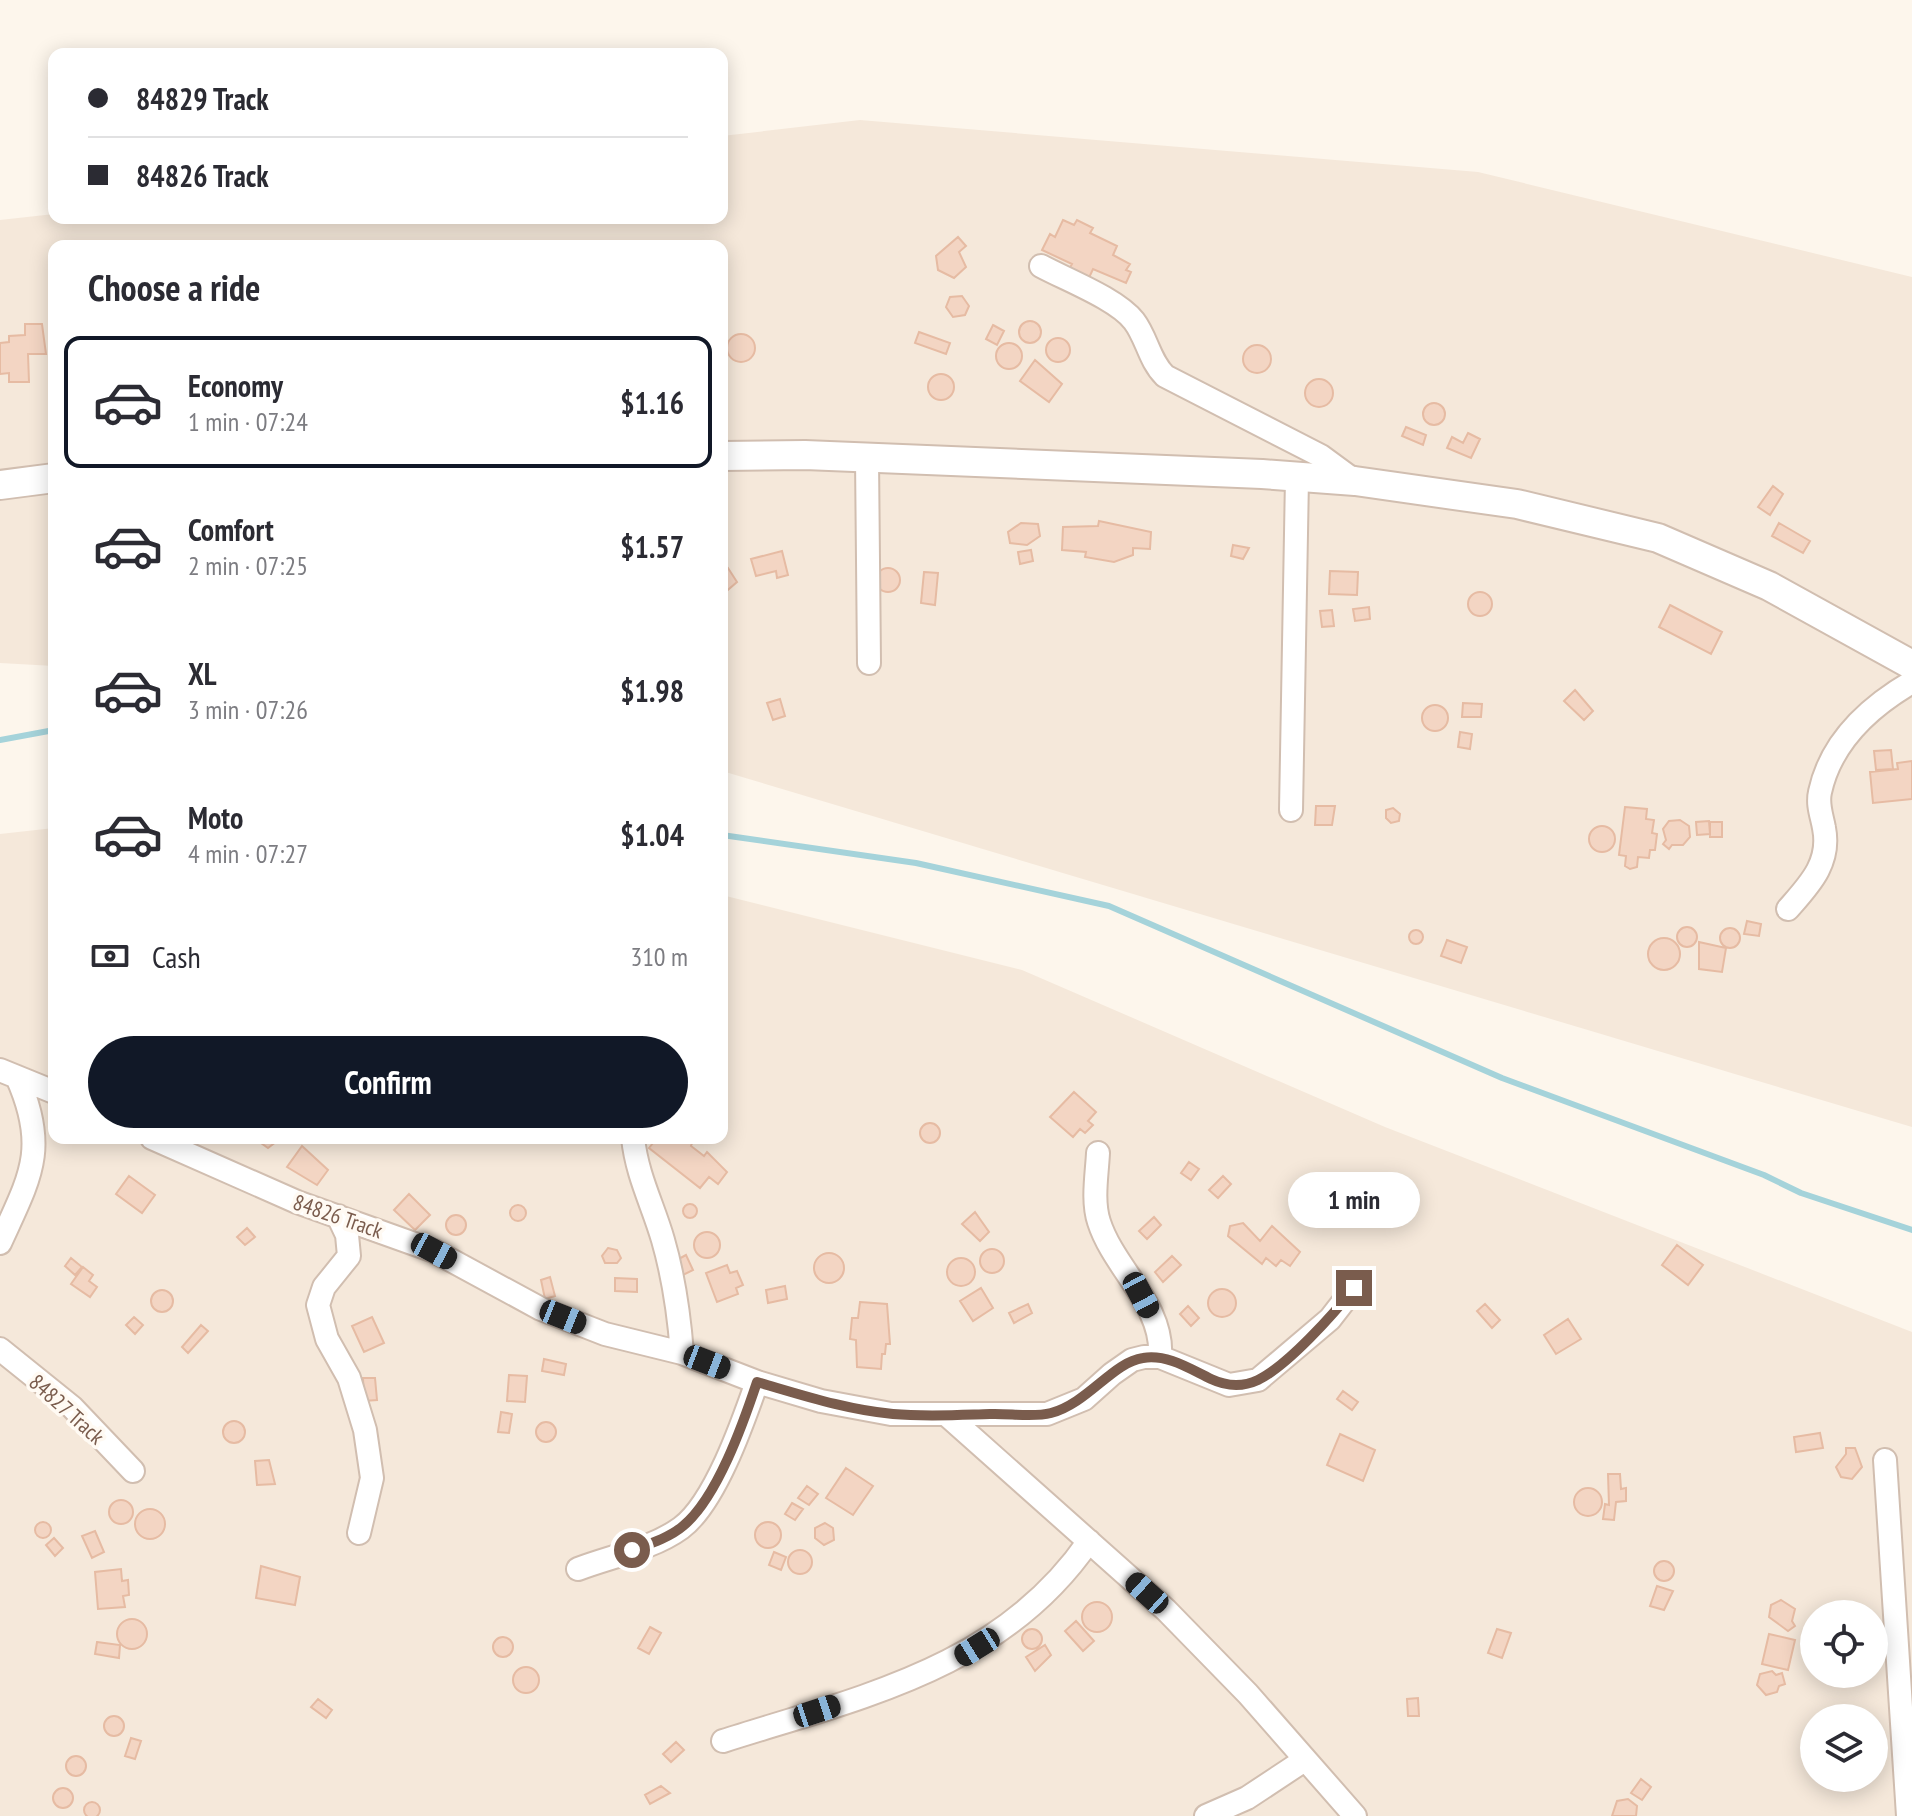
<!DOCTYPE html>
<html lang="en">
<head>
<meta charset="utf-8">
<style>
	body { margin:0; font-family:"PT Sans Narrow",sans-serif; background:#f7f7f7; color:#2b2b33; height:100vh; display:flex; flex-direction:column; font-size:30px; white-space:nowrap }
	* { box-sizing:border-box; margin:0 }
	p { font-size:26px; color:#7c7c81 }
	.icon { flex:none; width:44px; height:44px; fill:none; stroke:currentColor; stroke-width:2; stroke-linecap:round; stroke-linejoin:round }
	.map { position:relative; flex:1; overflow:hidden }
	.panel { position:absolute; left:48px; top:240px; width:680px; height:904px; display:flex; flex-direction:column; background:#fff; border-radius:16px; box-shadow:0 4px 20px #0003 }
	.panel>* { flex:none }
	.banner { position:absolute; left:48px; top:48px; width:680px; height:176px; border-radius:16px; box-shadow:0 4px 20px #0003; display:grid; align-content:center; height:176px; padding:0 40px; background:#fff }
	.tools { position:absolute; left:1800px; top:1600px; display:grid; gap:16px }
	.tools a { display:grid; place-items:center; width:88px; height:88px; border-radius:50%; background:#fff; box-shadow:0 4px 20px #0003; font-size:40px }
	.end { position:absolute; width:36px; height:36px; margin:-18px; border:10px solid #7a5c4d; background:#fff; box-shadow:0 0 0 4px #fff }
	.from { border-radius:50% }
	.bubble { position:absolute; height:56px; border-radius:28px; background:#fff; box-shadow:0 4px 20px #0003; font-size:26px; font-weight:700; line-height:56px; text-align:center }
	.car { position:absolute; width:24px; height:48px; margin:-24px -12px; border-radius:10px; box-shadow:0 0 6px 2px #0007; background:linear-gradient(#222 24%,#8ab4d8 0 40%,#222 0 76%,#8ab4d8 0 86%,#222 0) }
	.banner b { display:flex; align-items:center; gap:28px; height:76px; font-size:30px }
	.banner b+b { border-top:2px solid #e1e1e2 }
	.banner i { width:20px; height:20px; background:#2b2b33 }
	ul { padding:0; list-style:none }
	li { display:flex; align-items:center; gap:24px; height:132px; margin:0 16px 12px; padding:0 24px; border:4px solid transparent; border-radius:16px }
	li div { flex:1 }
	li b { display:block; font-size:30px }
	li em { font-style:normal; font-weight:700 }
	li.selected { border-color:#111827 }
	li>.icon { width:72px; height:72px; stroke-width:1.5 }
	h2 { padding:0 40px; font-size:36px; line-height:96px }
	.pay { display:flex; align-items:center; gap:20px; height:88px; padding:0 40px; font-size:30px }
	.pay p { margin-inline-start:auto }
	.button { display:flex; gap:16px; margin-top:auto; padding:16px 40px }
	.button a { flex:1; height:92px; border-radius:48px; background:#111827; color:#fff; font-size:32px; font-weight:700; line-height:92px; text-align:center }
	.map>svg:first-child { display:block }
</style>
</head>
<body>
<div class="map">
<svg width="1912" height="1816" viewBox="0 0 1912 1816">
	<rect width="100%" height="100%" fill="#fdf6ec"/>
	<!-- residential -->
	<path fill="#f5e8da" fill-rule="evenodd" d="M 860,120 L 1478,172 L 1912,277 L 1912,1127 L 722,771 L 722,246 L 54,246 L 54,666 L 0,663 L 0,220 L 54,214 L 54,218 L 722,218 L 722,136 Z
		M 54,828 L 54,1138 L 722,1138 L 722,895 L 1022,970 L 1385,1127 L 1912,1332 L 1912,1816 L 0,1816 L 0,834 ZM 1814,1614 L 1874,1614 L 1874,1674 L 1814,1674 ZM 1814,1718 L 1874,1718 L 1874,1778 L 1814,1778 Z"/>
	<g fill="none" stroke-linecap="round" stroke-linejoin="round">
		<!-- stream -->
		<path stroke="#a5d3da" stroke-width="6" d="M 0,740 L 54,730
			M 722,835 L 916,863 L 1109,906 L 1502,1078 L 1764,1175 L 1801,1193 L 1912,1230"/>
	</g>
	<!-- building -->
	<path fill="#f3d5c3" stroke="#e6bba3" stroke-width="2" d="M 1063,220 L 1074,225 L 1077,220 L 1093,228 L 1090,233 L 1117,246 L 1113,255 L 1130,264 L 1126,270 L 1131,272 L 1126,283 L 1093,269 L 1088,280 L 1068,271 L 1072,264 L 1042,250 L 1050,234 L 1055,237 Z
		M 958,237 L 966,246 L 959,252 L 966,267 L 954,278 L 938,270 L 936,256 Z
		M 962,296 L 969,306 L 965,315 L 953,317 L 946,307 L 950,297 Z
		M1019 332a11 11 0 1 1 22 0a11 11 0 1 1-22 0Z
		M 25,324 L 42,324 L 46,354 L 28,354 L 29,382 L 9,382 L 9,373 L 0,374 L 0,343 L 9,342 L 9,336 L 25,335 Z
		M 993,325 L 1004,331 L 997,345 L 986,339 Z
		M 919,332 L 950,343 L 946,354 L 915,343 Z
		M727 348a14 14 0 1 1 28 0a14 14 0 1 1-28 0Z
		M1046 350a12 12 0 1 1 24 0a12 12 0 1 1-24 0Z
		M996 356a13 13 0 1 1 26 0a13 13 0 1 1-26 0Z
		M1243 359a14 14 0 1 1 28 0a14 14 0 1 1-28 0Z
		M 1035,360 L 1062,384 L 1049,402 L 1020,381 Z
		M928 387a13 13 0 1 1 26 0a13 13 0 1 1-26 0Z
		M1305 393a14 14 0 1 1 28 0a14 14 0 1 1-28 0Z
		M1423 414a11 11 0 1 1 22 0a11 11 0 1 1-22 0Z
		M 1406,427 L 1426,435 L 1423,445 L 1402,436 Z
		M 1468,433 L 1480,439 L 1471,458 L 1447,448 L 1452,437 L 1463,443 Z
		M 1773,486 L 1783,494 L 1770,515 L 1758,507 Z
		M 1099,521 L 1151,532 L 1150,549 L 1133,548 L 1133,555 L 1114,562 L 1085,557 L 1086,552 L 1062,550 L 1063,527 L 1098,526 Z
		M 1021,523 L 1038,524 L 1040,536 L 1027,545 L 1010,543 L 1008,532 Z
		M 1779,523 L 1810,541 L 1803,553 L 1772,536 Z
		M 1233,545 L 1249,548 L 1243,559 L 1231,556 Z
		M 1031,550 L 1033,561 L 1020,564 L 1018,552 Z
		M 782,551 L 788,575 L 777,578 L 776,571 L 756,576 L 751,559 Z
		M876 580a12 12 0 1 1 24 0a12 12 0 1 1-24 0Z
		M 728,568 L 737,582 L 722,595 L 722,571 Z
		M 1330,571 L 1358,572 L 1357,595 L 1329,594 Z
		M 924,572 L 938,573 L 935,605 L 921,603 Z
		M1468 604a12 12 0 1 1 24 0a12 12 0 1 1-24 0Z
		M 1670,605 L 1722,632 L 1711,654 L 1659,627 Z
		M 1369,607 L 1370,619 L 1355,621 L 1353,609 Z
		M 1332,610 L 1334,626 L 1322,627 L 1320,611 Z
		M 1575,690 L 1593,711 L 1584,720 L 1564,701 Z
		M 780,699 L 785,716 L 773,720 L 767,703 Z
		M 1463,703 L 1482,704 L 1481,717 L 1462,717 Z
		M1422 718a13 13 0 1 1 26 0a13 13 0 1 1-26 0Z
		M 1460,732 L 1472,734 L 1470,749 L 1458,747 Z
		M 1891,750 L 1893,769 L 1876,770 L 1874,751 Z
		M 1912,761 L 1912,799 L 1873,803 L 1870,772 L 1898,769 L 1897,763 Z
		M 1316,806 L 1335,806 L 1332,825 L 1315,825 Z
		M 1625,807 L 1647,809 L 1646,819 L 1654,820 L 1652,833 L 1657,834 L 1655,850 L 1650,850 L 1649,858 L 1638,857 L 1637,867 L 1630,869 L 1625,866 L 1626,856 L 1619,855 Z
		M 1393,808 L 1400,814 L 1399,821 L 1391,823 L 1386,818 L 1386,810 Z
		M 1680,820 L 1689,826 L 1690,837 L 1683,845 L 1672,845 L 1669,849 L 1663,844 L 1666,840 L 1663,829 L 1669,821 Z
		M 1709,821 L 1710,834 L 1697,835 L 1696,822 Z
		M 1710,822 L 1722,822 L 1722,837 L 1710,837 Z
		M1589 839a13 13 0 1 1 26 0a13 13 0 1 1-26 0Z
		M 1747,921 L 1761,924 L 1759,936 L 1744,934 Z
		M1677 937a10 10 0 1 1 20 0a10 10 0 1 1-20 0Z
		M1720 938a10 10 0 1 1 20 0a10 10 0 1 1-20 0Z
		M1409 937a7 7 0 1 1 14 0a7 7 0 1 1-14 0Z
		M1648 954a16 16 0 1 1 32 0a16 16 0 1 1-32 0Z
		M 1447,940 L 1467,947 L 1461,963 L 1441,956 Z
		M 1699,942 L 1726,948 L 1722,972 L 1699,969 Z
		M 1074,1092 L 1096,1112 L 1088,1121 L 1093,1125 L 1085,1133 L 1080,1129 L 1073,1137 L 1050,1117 Z
		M920 1133a10 10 0 1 1 20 0a10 10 0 1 1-20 0Z
		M 254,1138 L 281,1138 L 268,1148 Z
		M 657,1138 L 694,1138 L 691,1146 L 704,1156 L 707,1152 L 727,1172 L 718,1184 L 709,1177 L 700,1188 L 649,1148 Z
		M 302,1146 L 328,1170 L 317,1185 L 287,1167 Z
		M 1189,1162 L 1199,1169 L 1191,1180 L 1181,1173 Z
		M 129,1176 L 155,1195 L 142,1213 L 116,1194 Z
		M 1223,1176 L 1231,1184 L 1218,1198 L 1209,1190 Z
		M 409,1194 L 430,1215 L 415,1230 L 394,1210 Z
		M683 1211a7 7 0 1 1 14 0a7 7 0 1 1-14 0Z
		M510 1213a8 8 0 1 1 16 0a8 8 0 1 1-16 0Z
		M 975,1212 L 989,1232 L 980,1241 L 962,1224 Z
		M446 1225a10 10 0 1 1 20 0a10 10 0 1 1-20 0Z
		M 1154,1217 L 1161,1225 L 1147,1239 L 1139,1231 Z
		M 1243,1223 L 1260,1241 L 1272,1226 L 1300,1252 L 1290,1266 L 1281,1260 L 1276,1266 L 1266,1258 L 1262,1264 L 1228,1236 L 1230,1226 Z
		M 247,1228 L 255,1237 L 245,1245 L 237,1237 Z
		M694 1245a13 13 0 1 1 26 0a13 13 0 1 1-26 0Z
		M 1677,1245 L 1703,1265 L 1688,1285 L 1662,1265 Z
		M 608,1248 L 617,1250 L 621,1258 L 617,1263 L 605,1263 L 602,1256 Z
		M980 1261a12 12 0 1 1 24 0a12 12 0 1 1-24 0Z
		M814 1268a15 15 0 1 1 30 0a15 15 0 1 1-30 0Z
		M 686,1255 L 693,1270 L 683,1275 L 675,1261 Z
		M 1172,1256 L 1181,1265 L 1163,1282 L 1155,1272 Z
		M 71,1258 L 82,1267 L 75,1275 L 65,1266 Z
		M947 1272a14 14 0 1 1 28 0a14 14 0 1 1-28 0Z
		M 727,1265 L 730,1273 L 737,1271 L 743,1285 L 736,1288 L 738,1294 L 717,1302 L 706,1273 Z
		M 83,1267 L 93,1275 L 89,1281 L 97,1287 L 90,1297 L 71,1284 Z
		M 550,1277 L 555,1296 L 545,1299 L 541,1280 Z
		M 615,1278 L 637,1279 L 637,1292 L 615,1291 Z
		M 785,1286 L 787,1299 L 768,1303 L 766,1290 Z
		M 981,1288 L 993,1308 L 973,1321 L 960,1301 Z
		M1208 1303a14 14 0 1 1 28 0a14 14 0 1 1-28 0Z
		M151 1301a11 11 0 1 1 22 0a11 11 0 1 1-22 0Z
		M 860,1302 L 887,1304 L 890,1344 L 886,1344 L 885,1354 L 882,1354 L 881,1369 L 857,1367 L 856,1340 L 850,1339 L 852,1318 L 858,1318 Z
		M 1028,1304 L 1032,1313 L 1014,1323 L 1009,1313 Z
		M 1485,1304 L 1500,1320 L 1492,1328 L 1477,1311 Z
		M 1188,1306 L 1199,1318 L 1191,1326 L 1180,1314 Z
		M 134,1317 L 143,1325 L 135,1334 L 126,1325 Z
		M 372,1317 L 384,1343 L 364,1352 L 352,1326 Z
		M 1568,1319 L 1581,1339 L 1556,1354 L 1544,1335 Z
		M 201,1325 L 208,1331 L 188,1353 L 182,1347 Z
		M 544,1359 L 566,1364 L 564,1375 L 542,1371 Z
		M 509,1375 L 527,1376 L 525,1402 L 507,1401 Z
		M 363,1378 L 375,1378 L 377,1400 L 364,1401 Z
		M 1343,1391 L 1358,1402 L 1352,1410 L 1337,1399 Z
		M 501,1412 L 512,1414 L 509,1433 L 498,1432 Z
		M223 1432a11 11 0 1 1 22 0a11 11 0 1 1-22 0Z
		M536 1432a10 10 0 1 1 20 0a10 10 0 1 1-20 0Z
		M 1820,1433 L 1823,1448 L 1796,1452 L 1794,1437 Z
		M 1340,1434 L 1375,1450 L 1363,1481 L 1327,1465 Z
		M 1846,1448 L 1855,1448 L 1862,1467 L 1852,1479 L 1841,1477 L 1836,1467 L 1846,1454 Z
		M 269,1460 L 275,1484 L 257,1485 L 255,1461 Z
		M 846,1468 L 873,1486 L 853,1515 L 826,1498 Z
		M 1608,1474 L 1620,1474 L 1621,1489 L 1626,1488 L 1626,1501 L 1616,1502 L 1614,1520 L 1603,1519 L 1605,1504 L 1609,1505 Z
		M 807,1486 L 818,1494 L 809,1505 L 798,1498 Z
		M1574 1502a14 14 0 1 1 28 0a14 14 0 1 1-28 0Z
		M109 1512a12 12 0 1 1 24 0a12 12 0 1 1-24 0Z
		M 792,1503 L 803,1509 L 795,1520 L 785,1514 Z
		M135 1524a15 15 0 1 1 30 0a15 15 0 1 1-30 0Z
		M755 1535a13 13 0 1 1 26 0a13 13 0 1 1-26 0Z
		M35 1530a8 8 0 1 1 16 0a8 8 0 1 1-16 0Z
		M 825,1523 L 833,1528 L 834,1540 L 824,1545 L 815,1538 L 815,1528 Z
		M 95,1531 L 104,1552 L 92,1558 L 82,1536 Z
		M 54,1538 L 63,1548 L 55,1556 L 46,1545 Z
		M788 1562a12 12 0 1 1 24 0a12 12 0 1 1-24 0Z
		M 774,1552 L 786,1557 L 781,1570 L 769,1565 Z
		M1654 1571a10 10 0 1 1 20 0a10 10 0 1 1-20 0Z
		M 261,1566 L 300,1577 L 295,1605 L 256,1598 Z
		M 121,1569 L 122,1581 L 128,1580 L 129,1595 L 123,1596 L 125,1607 L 98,1609 L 95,1572 Z
		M 1657,1586 L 1673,1591 L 1664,1610 L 1650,1606 Z
		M 1781,1600 L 1795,1609 L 1792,1621 L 1795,1626 L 1788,1631 L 1769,1617 L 1771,1605 Z
		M1082 1617a15 15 0 1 1 30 0a15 15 0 1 1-30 0Z
		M117 1634a15 15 0 1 1 30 0a15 15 0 1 1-30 0Z
		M 1076,1621 L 1094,1641 L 1083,1651 L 1065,1631 Z
		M 650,1627 L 661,1633 L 649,1654 L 638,1648 Z
		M1022 1639a10 10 0 1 1 20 0a10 10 0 1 1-20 0Z
		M 1497,1629 L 1511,1633 L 1502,1658 L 1488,1653 Z
		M 1769,1634 L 1795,1640 L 1788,1670 L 1762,1664 Z
		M493 1647a10 10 0 1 1 20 0a10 10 0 1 1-20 0Z
		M 97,1642 L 120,1645 L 119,1658 L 95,1654 Z
		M 1045,1645 L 1051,1655 L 1035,1671 L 1026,1657 Z
		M513 1680a13 13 0 1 1 26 0a13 13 0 1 1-26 0Z
		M 1772,1671 L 1776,1675 L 1782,1673 L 1785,1684 L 1779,1686 L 1777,1692 L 1766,1695 L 1757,1685 L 1760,1674 Z
		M 1418,1698 L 1419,1716 L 1408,1716 L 1407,1699 Z
		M 318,1699 L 332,1710 L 326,1718 L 311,1707 Z
		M104 1726a10 10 0 1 1 20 0a10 10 0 1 1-20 0Z
		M 131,1738 L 141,1741 L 135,1759 L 125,1756 Z
		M 676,1742 L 684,1750 L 671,1762 L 663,1754 Z
		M66 1766a10 10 0 1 1 20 0a10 10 0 1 1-20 0Z
		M 1641,1779 L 1651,1787 L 1642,1800 L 1631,1793 Z
		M 661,1786 L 670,1793 L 650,1804 L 645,1795 Z
		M53 1798a10 10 0 1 1 20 0a10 10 0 1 1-20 0Z
		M 1628,1799 L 1637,1806 L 1636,1816 L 1612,1816 L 1617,1801 Z
		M84 1810a8 8 0 1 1 16 0a8 8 0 1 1-16 0Z"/>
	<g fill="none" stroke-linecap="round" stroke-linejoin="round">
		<!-- minor casing -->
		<g stroke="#d1beb0" stroke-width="26">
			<path id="minor" d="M 1041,266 C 1067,280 1117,299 1134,321 C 1147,338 1149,360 1165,376 L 1321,456 L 1355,481
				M 867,458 L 869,663
				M 1291,810 L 1297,478
				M 1788,909 C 1809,885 1831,863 1824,828 C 1822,816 1817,805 1820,792 C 1831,741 1869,707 1912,682
				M 0,1070 L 54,1092
				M 152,1138 L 297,1202 L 434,1251 L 541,1309 L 605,1334 L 682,1353 L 757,1382 L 821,1401 L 891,1414 L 1047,1414 L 1084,1399 L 1112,1374 L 1132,1360 L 1144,1357 L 1160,1357 L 1229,1385 L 1258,1380 L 1330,1319 L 1354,1288
				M 633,1138 C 637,1176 653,1205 663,1240 C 674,1278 679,1314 682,1353
				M 1098,1153 C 1097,1174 1092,1201 1099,1222 C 1114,1269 1164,1305 1160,1357
				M 338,1216 L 347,1235 L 349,1256 L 324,1287 L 318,1305 L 327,1339 L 349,1378 L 365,1430 L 372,1478 L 359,1533
				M 0,1243 C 30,1177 49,1149 17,1077
				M 0,1349 L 72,1407 L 133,1471
				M 948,1416 L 1166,1610 L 1248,1694 L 1355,1816
				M 1885,1460 L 1908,1816
				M 578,1569 C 612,1556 652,1549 681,1528 C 715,1503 743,1422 757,1382
				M 723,1741 C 861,1697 1002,1668 1089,1541
				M 1206,1816 L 1247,1798 L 1303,1761"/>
		</g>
		<!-- tertiary casing -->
		<g stroke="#d1beb0" stroke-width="32">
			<path id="tertiary" d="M 722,456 L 805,455 L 1262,474 L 1355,481 L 1517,504 L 1658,538 L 1769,586 L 1912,665
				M 0,485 L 54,478"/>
		</g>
		<!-- minor -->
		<use href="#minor" stroke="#fff" stroke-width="22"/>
		<!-- tertiary -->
		<use href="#tertiary" stroke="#fff" stroke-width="28"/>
	</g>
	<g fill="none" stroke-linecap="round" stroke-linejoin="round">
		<!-- route -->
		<path stroke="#7a5c4d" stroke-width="10" d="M 632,1550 C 649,1544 669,1538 683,1526 C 717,1498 743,1424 757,1382 C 802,1395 847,1410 893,1414 C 926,1417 958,1415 990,1414 C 1009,1413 1032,1418 1051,1413 C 1088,1403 1113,1362 1143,1358 C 1168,1354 1190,1369 1211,1379 C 1226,1386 1243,1387 1258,1380 C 1287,1366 1334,1314 1354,1288"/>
	</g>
	<g text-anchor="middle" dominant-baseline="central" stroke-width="7" stroke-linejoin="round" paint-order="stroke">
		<!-- street labels -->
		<g font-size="22" fill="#7a5c4d" stroke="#fffaf3">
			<text transform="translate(338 1216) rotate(19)">84826 Track</text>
			<text transform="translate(67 1409) rotate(42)">84827 Track</text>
		</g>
	</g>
</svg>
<div class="tools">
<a><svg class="icon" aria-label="locate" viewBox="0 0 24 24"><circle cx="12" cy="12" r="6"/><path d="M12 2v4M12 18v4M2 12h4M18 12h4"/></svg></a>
<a><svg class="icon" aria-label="layers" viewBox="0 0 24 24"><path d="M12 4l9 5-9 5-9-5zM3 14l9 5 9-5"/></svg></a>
</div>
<i class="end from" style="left:632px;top:1550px"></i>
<i class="end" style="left:1354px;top:1288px"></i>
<div class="bubble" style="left:1288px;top:1172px;width:132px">1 min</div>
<i class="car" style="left:434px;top:1251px;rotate:118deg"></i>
<i class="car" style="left:1141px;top:1295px;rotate:152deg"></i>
<i class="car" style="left:563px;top:1317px;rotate:112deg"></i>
<i class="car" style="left:707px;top:1362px;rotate:111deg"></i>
<i class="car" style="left:1147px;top:1593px;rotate:312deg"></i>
<i class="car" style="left:977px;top:1647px;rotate:238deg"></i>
<i class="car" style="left:817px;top:1711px;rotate:72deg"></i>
<div class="banner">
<b><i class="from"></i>84829 Track</b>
<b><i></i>84826 Track</b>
</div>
<section class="panel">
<h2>Choose a ride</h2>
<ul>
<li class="selected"><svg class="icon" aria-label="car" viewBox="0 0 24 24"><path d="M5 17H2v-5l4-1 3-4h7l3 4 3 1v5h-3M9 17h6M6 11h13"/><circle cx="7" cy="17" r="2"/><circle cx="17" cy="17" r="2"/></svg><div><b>Economy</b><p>1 min · 07:24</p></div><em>$1.16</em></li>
<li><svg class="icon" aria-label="car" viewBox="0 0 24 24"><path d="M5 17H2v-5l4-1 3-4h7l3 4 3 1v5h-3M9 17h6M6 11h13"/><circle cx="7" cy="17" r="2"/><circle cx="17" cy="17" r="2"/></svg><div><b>Comfort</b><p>2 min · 07:25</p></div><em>$1.57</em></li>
<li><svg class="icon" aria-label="car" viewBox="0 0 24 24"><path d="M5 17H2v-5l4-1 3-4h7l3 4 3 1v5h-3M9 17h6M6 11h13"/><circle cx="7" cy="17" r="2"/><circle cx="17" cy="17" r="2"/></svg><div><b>XL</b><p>3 min · 07:26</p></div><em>$1.98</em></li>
<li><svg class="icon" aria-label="car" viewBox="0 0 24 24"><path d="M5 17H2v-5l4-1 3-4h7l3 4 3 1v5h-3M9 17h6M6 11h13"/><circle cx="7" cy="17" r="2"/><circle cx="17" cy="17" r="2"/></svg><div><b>Moto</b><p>4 min · 07:27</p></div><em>$1.04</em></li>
</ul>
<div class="pay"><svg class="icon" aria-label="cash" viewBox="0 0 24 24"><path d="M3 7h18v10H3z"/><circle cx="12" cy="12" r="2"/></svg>Cash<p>310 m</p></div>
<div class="button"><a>Confirm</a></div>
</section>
</div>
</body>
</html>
